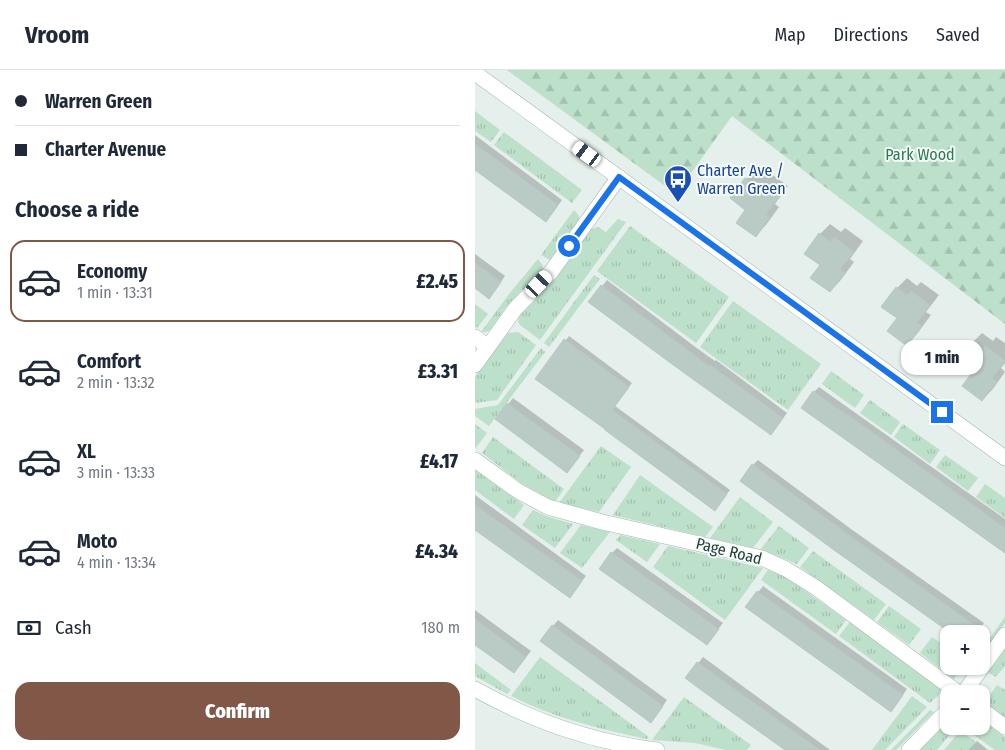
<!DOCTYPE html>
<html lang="en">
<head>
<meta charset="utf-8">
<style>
	body { margin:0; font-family:"Fira Sans Condensed",sans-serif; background:#f2f2f3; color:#1f2937; height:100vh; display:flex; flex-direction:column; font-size:19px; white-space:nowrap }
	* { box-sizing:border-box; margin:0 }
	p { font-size:16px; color:#747a83 }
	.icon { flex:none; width:28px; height:28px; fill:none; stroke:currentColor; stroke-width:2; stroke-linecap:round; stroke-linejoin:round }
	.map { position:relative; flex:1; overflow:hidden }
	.panel { display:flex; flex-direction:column; background:#fff; width:475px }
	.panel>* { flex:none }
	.banner { display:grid; align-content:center; height:110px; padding:0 15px; background:#fff }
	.fabs { position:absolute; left:465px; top:555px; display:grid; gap:10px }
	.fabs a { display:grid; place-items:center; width:50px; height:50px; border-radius:10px; background:#fff; box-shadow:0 1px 4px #0004; font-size:25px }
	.end { position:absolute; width:22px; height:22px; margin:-11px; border:6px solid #1a73e8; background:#fff; box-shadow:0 0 0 2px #fff }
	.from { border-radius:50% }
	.bubble { position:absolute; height:35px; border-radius:15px; background:#fff; box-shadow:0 1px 4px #0004; font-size:16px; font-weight:800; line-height:35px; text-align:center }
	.car { position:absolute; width:15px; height:30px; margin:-15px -8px; border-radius:6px; box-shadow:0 0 4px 1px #0007; background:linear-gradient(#fff 24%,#345 0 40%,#fff 0 76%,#345 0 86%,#fff 0) }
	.banner b { display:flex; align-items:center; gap:18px; height:48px; font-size:19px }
	.banner b+b { border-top:1px solid #e0e1e3 }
	.banner i { width:12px; height:12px; background:#1f2937 }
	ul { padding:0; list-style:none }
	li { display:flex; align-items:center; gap:15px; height:82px; margin:0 10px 8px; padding:0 5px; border:2px solid transparent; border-radius:15px }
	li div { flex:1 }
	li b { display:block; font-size:19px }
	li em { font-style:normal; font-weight:800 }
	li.on { border-color:#815747 }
	li>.icon { width:45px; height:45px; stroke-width:1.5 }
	h2 { padding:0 15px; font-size:22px; line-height:60px }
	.pay { display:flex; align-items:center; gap:12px; height:55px; padding:0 15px; font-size:19px }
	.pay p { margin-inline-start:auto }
	.cta { display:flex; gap:10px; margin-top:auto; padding:10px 15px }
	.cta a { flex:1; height:58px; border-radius:15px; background:#815747; color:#fff; font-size:20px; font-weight:800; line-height:58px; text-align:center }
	header { display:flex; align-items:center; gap:30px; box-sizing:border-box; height:70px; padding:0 25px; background:#fff; border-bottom:1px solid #e0e1e3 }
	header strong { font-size:24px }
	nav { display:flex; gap:28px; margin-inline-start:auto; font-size:18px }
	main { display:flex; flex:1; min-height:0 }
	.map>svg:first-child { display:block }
</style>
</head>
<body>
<header>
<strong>Vroom</strong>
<nav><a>Map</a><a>Directions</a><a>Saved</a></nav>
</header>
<main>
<section class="panel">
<div class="banner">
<b><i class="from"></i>Warren Green</b>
<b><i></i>Charter Avenue</b>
</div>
<h2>Choose a ride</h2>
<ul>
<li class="on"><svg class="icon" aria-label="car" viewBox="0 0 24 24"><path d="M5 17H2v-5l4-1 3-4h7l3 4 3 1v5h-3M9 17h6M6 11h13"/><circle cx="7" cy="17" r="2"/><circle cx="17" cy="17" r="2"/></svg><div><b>Economy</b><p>1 min · 13:31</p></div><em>£2.45</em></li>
<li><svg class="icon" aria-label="car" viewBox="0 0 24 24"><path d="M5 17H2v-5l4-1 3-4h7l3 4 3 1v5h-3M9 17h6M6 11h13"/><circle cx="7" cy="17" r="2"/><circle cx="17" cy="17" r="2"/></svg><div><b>Comfort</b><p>2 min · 13:32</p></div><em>£3.31</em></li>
<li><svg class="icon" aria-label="car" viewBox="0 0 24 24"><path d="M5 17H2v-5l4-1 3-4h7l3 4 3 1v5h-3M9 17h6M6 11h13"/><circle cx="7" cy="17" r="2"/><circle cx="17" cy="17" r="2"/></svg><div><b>XL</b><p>3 min · 13:33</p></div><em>£4.17</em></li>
<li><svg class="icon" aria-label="car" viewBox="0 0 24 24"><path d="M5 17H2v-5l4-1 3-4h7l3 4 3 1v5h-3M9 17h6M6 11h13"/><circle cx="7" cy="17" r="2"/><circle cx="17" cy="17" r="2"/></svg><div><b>Moto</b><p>4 min · 13:34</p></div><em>£4.34</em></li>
</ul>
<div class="pay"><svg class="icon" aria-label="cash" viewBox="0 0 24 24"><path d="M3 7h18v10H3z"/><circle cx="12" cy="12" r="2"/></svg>Cash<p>180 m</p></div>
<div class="cta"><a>Confirm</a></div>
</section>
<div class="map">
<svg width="530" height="680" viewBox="0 0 530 680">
	<defs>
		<pattern id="grass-tufts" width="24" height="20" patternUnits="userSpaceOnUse" patternTransform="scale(1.25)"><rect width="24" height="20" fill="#bde0ca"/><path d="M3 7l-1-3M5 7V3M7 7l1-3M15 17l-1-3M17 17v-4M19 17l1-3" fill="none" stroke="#a2c1ae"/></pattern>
		<pattern id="forest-firs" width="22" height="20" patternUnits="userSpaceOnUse" patternTransform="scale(1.25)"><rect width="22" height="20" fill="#bde0ca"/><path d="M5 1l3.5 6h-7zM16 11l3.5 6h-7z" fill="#a2c1ae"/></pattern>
	</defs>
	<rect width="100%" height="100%" fill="#e5efeb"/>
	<!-- grass -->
	<path fill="url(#grass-tufts)" d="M 0,41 L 25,60 L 16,72 L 0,61 Z
		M 29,62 L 107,120 L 97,133 L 19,75 Z
		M 99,140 L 104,146 L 104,150 L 75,190 L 66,185 Z
		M 143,149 L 151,152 L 65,270 L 45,255 L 43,252 L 45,245 L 79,211 L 116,159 L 123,157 L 131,162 Z
		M 155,156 L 254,227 L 221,273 L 122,201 Z
		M 63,189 L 68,196 L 67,200 L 30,238 L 15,260 L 11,262 L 6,262 L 34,224 Z
		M 119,205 L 125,209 L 74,277 L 69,273 Z
		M 258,231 L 346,294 L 313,340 L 225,277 Z
		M 0,234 L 13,244 L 2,258 L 0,257 Z
		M 43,262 L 61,275 L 22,330 L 0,333 L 0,307 L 32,263 Z
		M 66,278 L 70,282 L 14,356 L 0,346 L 0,339 L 23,335 Z
		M 356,301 L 389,325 L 380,338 L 347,314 Z
		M 395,330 L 425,352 L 416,365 L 385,343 Z
		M 0,354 L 12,363 L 0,379 Z
		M 428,354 L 465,380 L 455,394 L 419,367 Z
		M 18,367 L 89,419 L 80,432 L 46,413 L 7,383 Z
		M 126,376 L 156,397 L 124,442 L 84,433 Z
		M 470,385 L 503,408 L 493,421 L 461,397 Z
		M 0,399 L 49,435 L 39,449 L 0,420 Z
		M 165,405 L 238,457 L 230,467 L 138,445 Z
		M 510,414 L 530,428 L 530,448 L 501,427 Z
		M 265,427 L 298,452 L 278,478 L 235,468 Z
		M 58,440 L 71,446 L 98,454 L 80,478 L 47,455 Z
		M 106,455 L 135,462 L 107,498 L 85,483 Z
		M 304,456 L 334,478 L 322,494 L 303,486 L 285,480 Z
		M 145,465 L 185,474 L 172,492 L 141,470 Z
		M 193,476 L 288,498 L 250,550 L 178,497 Z
		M 338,481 L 411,534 L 399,550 L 325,497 Z
		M 293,500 L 311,507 L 371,550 L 361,564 L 286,510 Z
		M 414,536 L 446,559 L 434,575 L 402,552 Z
		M 530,547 L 530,553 L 506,585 L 506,580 Z
		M 375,552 L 468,621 L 455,633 L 364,566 Z
		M 457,567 L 474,579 L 474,596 L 488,596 L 479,609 L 445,583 Z
		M 530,579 L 530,596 L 521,607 L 513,602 Z
		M 65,587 L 174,667 L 172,669 C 125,659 79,648 36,626 Z
		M 0,593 L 36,620 L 32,624 L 0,606 Z
		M 522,615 L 530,620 L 530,649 L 509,633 Z
		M 437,626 L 452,637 L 410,680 L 397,680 Z
		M 209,627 L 276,675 L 272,680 L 251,680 L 220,673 L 177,670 Z
		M 455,640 L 459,642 L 421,680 L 416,680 Z
		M 474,648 L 474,656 L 482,656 L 462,680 L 443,680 Z
		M 506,650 L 530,667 L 530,680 L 520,680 L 488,657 L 506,656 Z
		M 485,661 L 501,672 L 495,680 L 469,680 Z"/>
	<!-- forest -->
	<path fill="url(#forest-firs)" d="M 32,0 L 530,0 L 530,254 L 257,46 L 201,124 Z"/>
	<!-- shadow -->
	<path fill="#0003" d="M 0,65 L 87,130 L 76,145 L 0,98 Z
		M 281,99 L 291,107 L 295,103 L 313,116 L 300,134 L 304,137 L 291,155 L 281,165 L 272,140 L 271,109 Z
		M 355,154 L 366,162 L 370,158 L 388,171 L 375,189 L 379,192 L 365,211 L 355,221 L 346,195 L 345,164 Z
		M 0,184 L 30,206 L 19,222 L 0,217 Z
		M 432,208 L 442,216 L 446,212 L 464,225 L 451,242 L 456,245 L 442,264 L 432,274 L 423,248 L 422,218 Z
		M 132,210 L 219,276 L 240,291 L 241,290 L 312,343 L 301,358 L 296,363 L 115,231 Z
		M 507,263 L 518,271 L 521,267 L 530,273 L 530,293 L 526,298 L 530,302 L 517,320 L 507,330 L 498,304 L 497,273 Z
		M 94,266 L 157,313 L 140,336 L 255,420 L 243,435 L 62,308 Z
		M 344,317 L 530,449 L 530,482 L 339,322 Z
		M 38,328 L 109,380 L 97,396 L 21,349 Z
		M 283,390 L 376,459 L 509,553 L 501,564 L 278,395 Z
		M 0,425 L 111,506 L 95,526 L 0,457 Z
		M 142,478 L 248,553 L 232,574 L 137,483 Z
		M 288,516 L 432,619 L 421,635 L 272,537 Z
		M 0,540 L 56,581 L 39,602 L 0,573 Z
		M 83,550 L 192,630 L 181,646 L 66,571 Z
		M 228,587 L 355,680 L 311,680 L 212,608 Z
		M 502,671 L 513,680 L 494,680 Z"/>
	<!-- building -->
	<path fill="#bacac4" stroke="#b7c9c3" d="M 0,74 L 83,135 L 71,152 L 0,100 Z
		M 270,108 L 281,117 L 284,112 L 304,127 L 291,144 L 295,147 L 281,167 L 261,153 L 270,140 L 255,128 Z
		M 344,163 L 355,172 L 359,167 L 379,182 L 365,199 L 370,203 L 355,222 L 335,208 L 345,195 L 329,184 Z
		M 0,193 L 26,212 L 14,229 L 0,218 Z
		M 126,215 L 234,296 L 235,295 L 308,348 L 296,365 L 201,297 L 113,232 Z
		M 421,217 L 432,225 L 436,221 L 455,235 L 442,253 L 447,256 L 432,276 L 412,261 L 422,248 L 406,237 Z
		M 89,269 L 154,317 L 137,340 L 252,424 L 240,441 L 130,360 L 130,359 L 60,309 Z
		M 496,272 L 507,281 L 510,276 L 530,291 L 517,308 L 522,311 L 507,331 L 487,316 L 496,304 L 481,292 Z
		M 338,321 L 372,345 L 372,344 L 530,458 L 530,483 L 326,338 Z
		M 32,333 L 105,386 L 92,403 L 20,349 Z
		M 277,394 L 371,463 L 512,564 L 477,564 L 359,480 L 265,411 Z
		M 0,435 L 107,511 L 95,528 L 0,460 Z
		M 136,482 L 244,559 L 232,575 L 124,499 Z
		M 282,521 L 428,625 L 416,642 L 270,537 Z
		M 0,549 L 51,587 L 39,603 L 0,575 Z
		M 77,555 L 188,636 L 176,653 L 65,571 Z
		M 222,592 L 296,645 L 345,680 L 310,680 L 244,633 L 210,608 Z"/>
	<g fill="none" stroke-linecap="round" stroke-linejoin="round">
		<!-- minor casing -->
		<g stroke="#a7b8b3" stroke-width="16">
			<path id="minor" d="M 0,3 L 530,388
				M 0,267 L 13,277
				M 0,295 L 40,239 L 76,202 L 144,107
				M 0,390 L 43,421 L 73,437 L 127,452 L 287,488 L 311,499 L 340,517 L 485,624
				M 0,619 C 57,651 117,672 182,680
				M 488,624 L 530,565
				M 506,639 L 530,657
				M 434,680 L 474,639"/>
		</g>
		<!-- minor -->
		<use href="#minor" stroke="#fff" stroke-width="15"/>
	</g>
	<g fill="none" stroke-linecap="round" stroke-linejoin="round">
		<!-- route -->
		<path stroke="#1a73e8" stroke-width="6" d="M 94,176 L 144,107 L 467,342"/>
	</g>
	<!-- icons -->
	<defs>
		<g id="bus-pin" transform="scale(1.4375)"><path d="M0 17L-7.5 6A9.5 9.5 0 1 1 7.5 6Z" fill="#1a4fb4" stroke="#f6fbf9"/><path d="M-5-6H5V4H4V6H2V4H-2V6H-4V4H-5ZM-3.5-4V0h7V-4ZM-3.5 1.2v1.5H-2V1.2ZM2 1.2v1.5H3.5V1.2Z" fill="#fff"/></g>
	</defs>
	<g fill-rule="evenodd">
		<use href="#bus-pin" x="203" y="109"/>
	</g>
	<g text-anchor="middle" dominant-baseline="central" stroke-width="4" stroke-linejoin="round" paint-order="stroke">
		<!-- park labels -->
		<g font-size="16" fill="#2b7b51" stroke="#f6fbf9">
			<text x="445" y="84">Park Wood</text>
		</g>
		<!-- transit labels -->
		<g font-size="16" fill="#164399" stroke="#f6fbf9" text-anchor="start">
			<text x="222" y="100">Charter Ave /<tspan x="222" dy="18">Warren Green</tspan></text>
		</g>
		<!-- street labels -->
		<g font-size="16" fill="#23423c" stroke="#f6fbf9">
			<text transform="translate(254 481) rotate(14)">Page Road</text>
		</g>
	</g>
</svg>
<div class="fabs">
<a>+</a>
<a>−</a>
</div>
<i class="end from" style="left:94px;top:176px"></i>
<i class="end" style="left:467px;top:342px"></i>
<div class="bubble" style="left:426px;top:270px;width:82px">1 min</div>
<i class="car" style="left:112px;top:84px;rotate:306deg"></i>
<i class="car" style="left:64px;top:214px;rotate:43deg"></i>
</div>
</main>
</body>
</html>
